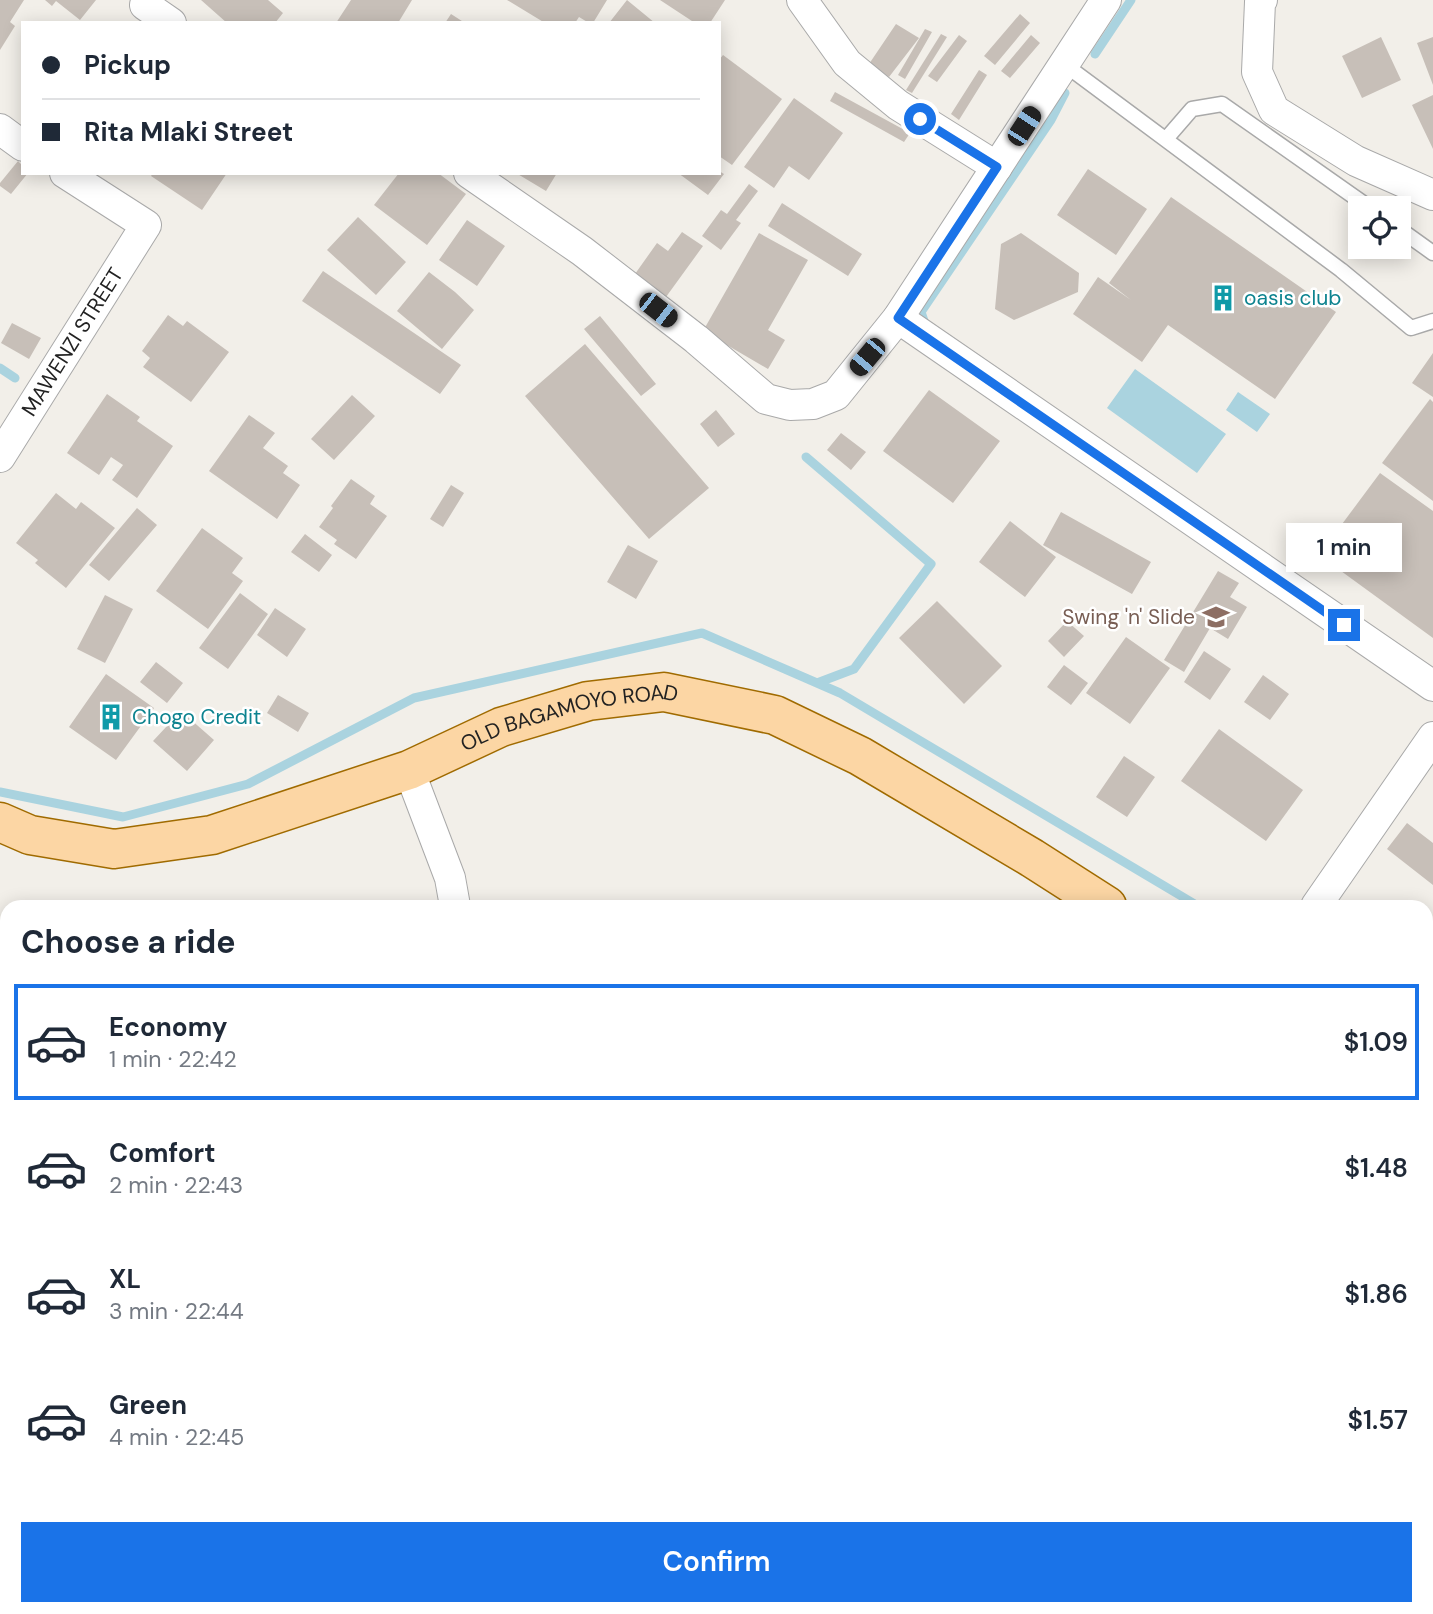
<!DOCTYPE html>
<html lang="en">
<head>
<meta charset="utf-8">
<style>
	body { margin:0; font-family:"DM Sans",sans-serif; background:#f6f6f7; color:#1f2937; height:100vh; display:flex; flex-direction:column; font-size:26px; white-space:nowrap }
	* { box-sizing:border-box; margin:0 }
	p { font-size:23px; color:#747a83 }
	.icon { flex:none; width:38px; height:38px; fill:none; stroke:currentColor; stroke-width:2; stroke-linecap:round; stroke-linejoin:round }
	.map { position:relative; flex:1; overflow:hidden }
	.drawer { position:absolute; left:0px; top:900px; width:1433px; height:716px; display:flex; flex-direction:column; background:#fff; border-radius:21px 21px 0 0; box-shadow:0 4px 18px #0003 }
	.drawer>* { flex:none }
	.guide { position:absolute; left:21px; top:21px; width:700px; height:154px; border-radius:0px; box-shadow:0 4px 18px #0003; display:grid; align-content:center; height:154px; padding:0 21px; background:#fff }
	.fabs { position:absolute; left:1348px; top:196px; display:grid; gap:14px }
	.fabs a { display:grid; place-items:center; width:63px; height:63px; border-radius:0px; background:#fff; box-shadow:0 4px 18px #0003; font-size:35px }
	.end { position:absolute; width:32px; height:32px; margin:-16px; border:9px solid #1a73e8; background:#fff; box-shadow:0 0 0 4px #fff }
	.from { border-radius:50% }
	.bubble { position:absolute; height:49px; border-radius:0px; background:#fff; box-shadow:0 4px 18px #0003; font-size:23px; font-weight:600; line-height:49px; text-align:center }
	.car { position:absolute; width:21px; height:42px; margin:-21px -10px; border-radius:9px; box-shadow:0 0 5px 2px #0007; background:linear-gradient(#222 24%,#8ab4d8 0 40%,#222 0 76%,#8ab4d8 0 86%,#222 0) }
	.guide b { display:flex; align-items:center; gap:24px; height:66px; font-size:26px }
	.guide b+b { border-top:2px solid #e0e1e3 }
	.guide i { width:18px; height:18px; background:#1f2937 }
	ul { padding:0; list-style:none }
	li { display:flex; align-items:center; gap:21px; height:116px; margin:0 14px 10px; padding:0 7px; border:4px solid transparent; border-radius:0px }
	li div { flex:1 }
	li b { display:block; font-size:26px }
	li em { font-style:normal; font-weight:600 }
	li.current { border-color:#1a73e8 }
	li>.icon { width:63px; height:63px; stroke-width:1.5 }
	h2 { padding:0 21px; font-size:32px; line-height:84px }
	.primary-button { display:flex; gap:14px; margin-top:auto; padding:14px 21px }
	.primary-button a { flex:1; height:80px; border-radius:0px; background:#1a73e8; color:#fff; font-size:28px; font-weight:600; line-height:80px; text-align:center }
	.map>svg:first-child { display:block }
</style>
</head>
<body>
<div class="map">
<svg width="1433" height="1614" viewBox="0 0 1433 1614">
	<rect width="100%" height="100%" fill="#f2efe9"/>
	<!-- water -->
	<path fill="#aad3df" d="M 1135,369 L 1226,434 L 1197,473 L 1107,408 Z
		M 1238,392 L 1270,414 L 1257,432 L 1226,410 Z"/>
	<g fill="none" stroke-linecap="round" stroke-linejoin="round">
		<!-- stream -->
		<path stroke="#aad3df" stroke-width="9" d="M 1095,54 L 1131,0
			M 926,327 L 921,312 L 1051,120 L 1065,93
			M 0,368 L 15,378
			M 806,457 L 931,564 L 854,669 L 817,683
			M 0,792 L 123,817 L 248,784 L 414,698 L 702,633 L 840,693 L 1198,906
			M 1426,1089 L 1433,1095
			M 1426,1482 L 1433,1473
			M 1306,1614 L 1312,1608"/>
	</g>
	<!-- building -->
	<path fill="#c7bfb8" d="M 0,0 L 24,0 L 10,22 L 15,26 L 0,50 Z
		M 45,0 L 96,0 L 80,20 L 56,1 L 52,6 Z
		M 201,0 L 268,0 L 283,13 L 275,23 L 227,23 Z
		M 351,0 L 412,0 L 398,23 L 336,23 Z
		M 507,0 L 607,0 L 593,23 L 589,23 L 579,17 L 575,23 L 545,23 Z
		M 627,0 L 655,23 L 609,23 Z
		M 660,0 L 725,0 L 710,23 L 695,23 Z
		M 451,14 L 465,23 L 445,23 Z
		M 1020,14 L 1030,23 L 995,65 L 984,56 Z
		M 896,24 L 919,38 L 889,77 L 869,64 Z
		M 925,29 L 932,32 L 905,79 L 898,75 Z
		M 941,34 L 947,37 L 912,93 L 906,90 Z
		M 959,35 L 967,41 L 937,82 L 928,76 Z
		M 1031,35 L 1040,43 L 1010,78 L 1001,71 Z
		M 1381,37 L 1401,80 L 1362,98 L 1342,56 Z
		M 1433,37 L 1433,85 L 1417,43 Z
		M 723,55 L 782,99 L 732,165 L 719,156 L 719,60 Z
		M 979,70 L 987,75 L 959,120 L 951,114 Z
		M 835,92 L 910,133 L 904,142 L 830,101 Z
		M 1433,95 L 1433,149 L 1412,105 Z
		M 794,98 L 843,133 L 809,180 L 789,166 L 774,188 L 744,167 Z
		M 18,161 L 23,166 L 23,173 L 28,173 L 11,194 L 0,186 L 0,183 Z
		M 1088,169 L 1147,209 L 1116,255 L 1057,215 Z
		M 719,171 L 724,174 L 708,195 L 678,173 L 719,173 Z
		M 153,173 L 227,173 L 202,210 L 151,176 Z
		M 399,173 L 438,173 L 466,194 L 427,245 L 374,205 Z
		M 516,173 L 557,173 L 546,191 Z
		M 749,184 L 758,191 L 736,220 L 741,223 L 721,250 L 702,236 L 721,210 L 727,214 Z
		M 1171,197 L 1336,312 L 1275,399 L 1168,325 L 1142,362 L 1073,314 L 1098,277 L 1131,300 L 1109,283 Z
		M 782,203 L 862,254 L 848,276 L 768,226 Z
		M 358,217 L 406,262 L 376,295 L 327,250 Z
		M 467,220 L 505,246 L 477,286 L 439,260 Z
		M 682,232 L 703,246 L 666,297 L 635,274 L 657,243 L 668,251 Z
		M 759,233 L 808,260 L 768,330 L 785,340 L 768,369 L 703,331 Z
		M 1021,233 L 1079,273 L 1078,292 L 1014,320 L 995,309 L 1001,244 Z
		M 323,271 L 461,365 L 440,394 L 302,301 Z
		M 429,272 L 455,292 L 474,310 L 442,349 L 397,311 Z
		M 168,315 L 183,326 L 187,321 L 229,352 L 191,402 L 143,367 L 150,358 L 142,351 Z
		M 600,316 L 656,384 L 641,396 L 584,329 Z
		M 12,323 L 41,338 L 29,359 L 1,343 Z
		M 585,344 L 709,488 L 649,539 L 525,396 Z
		M 1433,353 L 1433,397 L 1412,383 Z
		M 929,390 L 1000,441 L 953,503 L 883,451 Z
		M 107,394 L 140,417 L 137,421 L 173,446 L 137,498 L 112,480 L 123,465 L 111,457 L 99,475 L 67,453 Z
		M 352,395 L 375,416 L 334,460 L 311,439 Z
		M 1430,399 L 1433,402 L 1433,501 L 1382,463 Z
		M 716,410 L 735,434 L 718,447 L 700,424 Z
		M 249,415 L 275,433 L 263,448 L 288,466 L 283,473 L 300,485 L 277,519 L 209,471 Z
		M 841,433 L 866,452 L 851,470 L 827,450 Z
		M 1380,473 L 1433,511 L 1433,638 L 1319,555 Z
		M 351,479 L 375,496 L 370,504 L 387,516 L 356,559 L 334,544 L 337,540 L 319,527 L 333,508 L 331,506 Z
		M 451,485 L 464,493 L 443,527 L 430,519 Z
		M 56,493 L 76,509 L 81,502 L 115,528 L 66,588 L 35,563 L 38,560 L 16,543 Z
		M 137,508 L 157,525 L 109,581 L 89,565 Z
		M 1061,512 L 1151,562 L 1132,594 L 1043,545 Z
		M 1010,521 L 1056,557 L 1025,597 L 979,562 Z
		M 202,528 L 243,558 L 232,573 L 243,581 L 208,629 L 156,591 Z
		M 305,534 L 332,555 L 319,572 L 291,552 Z
		M 628,545 L 658,561 L 636,599 L 607,582 Z
		M 1218,571 L 1239,583 L 1230,597 L 1247,607 L 1228,639 L 1210,628 L 1184,672 L 1164,660 Z
		M 240,593 L 268,614 L 228,669 L 199,648 Z
		M 105,595 L 133,609 L 105,663 L 77,649 Z
		M 937,601 L 1002,666 L 964,704 L 899,638 Z
		M 275,608 L 306,629 L 287,657 L 257,635 Z
		M 1067,621 L 1084,636 L 1064,657 L 1048,641 Z
		M 1126,637 L 1170,668 L 1130,724 L 1086,693 Z
		M 1204,651 L 1231,669 L 1210,700 L 1184,682 Z
		M 156,662 L 183,683 L 167,703 L 140,682 Z
		M 1064,665 L 1088,683 L 1071,705 L 1047,687 Z
		M 106,674 L 154,708 L 116,760 L 69,727 Z
		M 1263,675 L 1289,694 L 1270,720 L 1244,702 Z
		M 278,695 L 309,713 L 298,732 L 267,713 Z
		M 181,711 L 214,740 L 187,771 L 153,741 Z
		M 1219,729 L 1303,790 L 1266,841 L 1181,781 Z
		M 1124,756 L 1155,777 L 1127,817 L 1096,797 Z
		M 1407,823 L 1433,843 L 1433,885 L 1387,849 Z
		M 1426,1019 L 1433,1023 L 1433,1048 L 1426,1045 Z
		M 0,1108 L 7,1110 L 7,1156 L 0,1153 Z
		M 5,1277 L 7,1279 L 7,1342 L 0,1337 L 0,1282 L 1,1283 Z"/>
	<g fill="none" stroke-linecap="round" stroke-linejoin="round">
		<!-- lane casing -->
		<g stroke="#a9a9a9" stroke-width="17">
			<path id="lane" d="M 1064,64 L 1341,270 L 1411,328 L 1433,321
				M 1166,139 L 1192,109 L 1222,104 L 1370,208
				M 1398,228 L 1433,253"/>
		</g>
		<!-- street casing -->
		<g stroke="#a9a9a9" stroke-width="32">
			<g id="street">
				<path d="M 802,0 L 847,63 L 898,105 L 997,167"/>
				<path d="M 1262,0 L 1260,2 L 1257,72 L 1274,110 L 1356,161 L 1433,195"/>
				<path d="M 145,5 L 171,23"/>
				<path d="M 0,129 L 23,146"/>
				<path d="M 469,173 L 582,251 L 696,339 L 766,399 L 790,405 L 813,404 L 836,395 L 898,318 L 1106,0"/>
				<path d="M 898,318 L 1433,686"/>
				<path id="s1" d="M 0,457 L 146,225 L 65,173"/>
				<path d="M 409,770 L 450,878 L 455,906"/>
				<path d="M 1316,906 L 1433,737"/>
				<path d="M 72,1614 L 76,1608"/>
			</g>
		</g>
		<!-- secondary casing -->
		<g stroke="#707d05" stroke-width="41">
			<path id="secondary" d="M 1426,1541 L 1433,1535
				M 1347,1614 L 1353,1608"/>
		</g>
		<!-- primary casing -->
		<g stroke="#a06b00" stroke-width="41">
			<g id="primary">
				<path id="s2" d="M 0,822 L 30,835 L 114,849 L 212,835 L 409,770 L 501,727 L 588,701 L 664,692 L 775,715 L 860,756 L 1032,858 L 1107,906"/>
				<path d="M 1426,1155 L 1433,1161"/>
			</g>
		</g>
		<!-- lane -->
		<use href="#lane" stroke="#fff" stroke-width="14"/>
		<!-- street -->
		<use href="#street" stroke="#fff" stroke-width="30"/>
		<!-- secondary -->
		<use href="#secondary" stroke="#f7fabf" stroke-width="38"/>
		<!-- primary -->
		<use href="#primary" stroke="#fcd6a4" stroke-width="38"/>
	</g>
	<g fill="none" stroke-linecap="round" stroke-linejoin="round">
		<!-- route -->
		<path stroke="#1a73e8" stroke-width="9" d="M 920,119 L 997,167 L 898,318 L 1344,625"/>
	</g>
	<!-- icons -->
	<defs>
		<g id="building-bare" transform="scale(2.1)"><path d="M-4-6H4V6H1V3H-1V6H-4ZM-2.5-4.3h1.7v1.8h-1.7ZM.8-4.3h1.7v1.8H.8ZM-2.5-1h1.7V.8h-1.7ZM.8-1h1.7V.8H.8Z" fill="#0f9aa8" stroke="#fff" stroke-width="2.5" paint-order="stroke"/></g>
		<g id="school-bare" transform="scale(2.1)"><path d="M0-5L7-2L0 1L-7-2ZM-4 1L0 2.5L4 1V4Q0 6-4 4Z" fill="#8d6e63" stroke="#fff" stroke-width="2.5" paint-order="stroke"/></g>
	</defs>
	<g fill-rule="evenodd">
		<use href="#building-bare" x="1223" y="298"/>
		<use href="#school-bare" x="1216" y="617"/>
		<use href="#building-bare" x="111" y="717"/>
	</g>
	<g text-anchor="middle" dominant-baseline="central" stroke-width="5" stroke-linejoin="round" paint-order="stroke">
		<!-- culture labels -->
		<g font-size="21" fill="#0d838f" stroke="#fff" text-anchor="start">
			<text x="1244" y="298">oasis club</text>
			<text x="132" y="717">Chogo Credit</text>
		</g>
		<!-- street labels -->
		<g font-size="21" fill="#222" stroke="#fff">
			<text stroke="none"><textPath href="#s1" startOffset="136">MAWENZI STREET</textPath></text>
			<text stroke="none"><textPath href="#s2" startOffset="595">OLD BAGAMOYO ROAD</textPath></text>
		</g>
		<!-- education labels -->
		<g font-size="21" fill="#785e54" stroke="#fff" text-anchor="end">
			<text x="1195" y="617">Swing 'n' Slide</text>
		</g>
	</g>
</svg>
<div class="fabs">
<a><svg class="icon" aria-label="locate" viewBox="0 0 24 24"><circle cx="12" cy="12" r="6"/><path d="M12 2v4M12 18v4M2 12h4M18 12h4"/></svg></a>
</div>
<i class="end from" style="left:920px;top:119px"></i>
<i class="end" style="left:1344px;top:625px"></i>
<div class="bubble" style="left:1286px;top:523px;width:116px">1 min</div>
<i class="car" style="left:1024px;top:126px;rotate:33deg"></i>
<i class="car" style="left:658px;top:310px;rotate:128deg"></i>
<i class="car" style="left:867px;top:357px;rotate:220deg"></i>
<div class="guide">
<b><i class="from"></i>Pickup</b>
<b><i></i>Rita Mlaki Street</b>
</div>
<section class="drawer">
<h2>Choose a ride</h2>
<ul>
<li class="current"><svg class="icon" aria-label="car" viewBox="0 0 24 24"><path d="M5 17H2v-5l4-1 3-4h7l3 4 3 1v5h-3M9 17h6M6 11h13"/><circle cx="7" cy="17" r="2"/><circle cx="17" cy="17" r="2"/></svg><div><b>Economy</b><p>1 min · 22:42</p></div><em>$1.09</em></li>
<li><svg class="icon" aria-label="car" viewBox="0 0 24 24"><path d="M5 17H2v-5l4-1 3-4h7l3 4 3 1v5h-3M9 17h6M6 11h13"/><circle cx="7" cy="17" r="2"/><circle cx="17" cy="17" r="2"/></svg><div><b>Comfort</b><p>2 min · 22:43</p></div><em>$1.48</em></li>
<li><svg class="icon" aria-label="car" viewBox="0 0 24 24"><path d="M5 17H2v-5l4-1 3-4h7l3 4 3 1v5h-3M9 17h6M6 11h13"/><circle cx="7" cy="17" r="2"/><circle cx="17" cy="17" r="2"/></svg><div><b>XL</b><p>3 min · 22:44</p></div><em>$1.86</em></li>
<li><svg class="icon" aria-label="car" viewBox="0 0 24 24"><path d="M5 17H2v-5l4-1 3-4h7l3 4 3 1v5h-3M9 17h6M6 11h13"/><circle cx="7" cy="17" r="2"/><circle cx="17" cy="17" r="2"/></svg><div><b>Green</b><p>4 min · 22:45</p></div><em>$1.57</em></li>
</ul>
<div class="primary-button"><a>Confirm</a></div>
</section>
</div>
</body>
</html>
